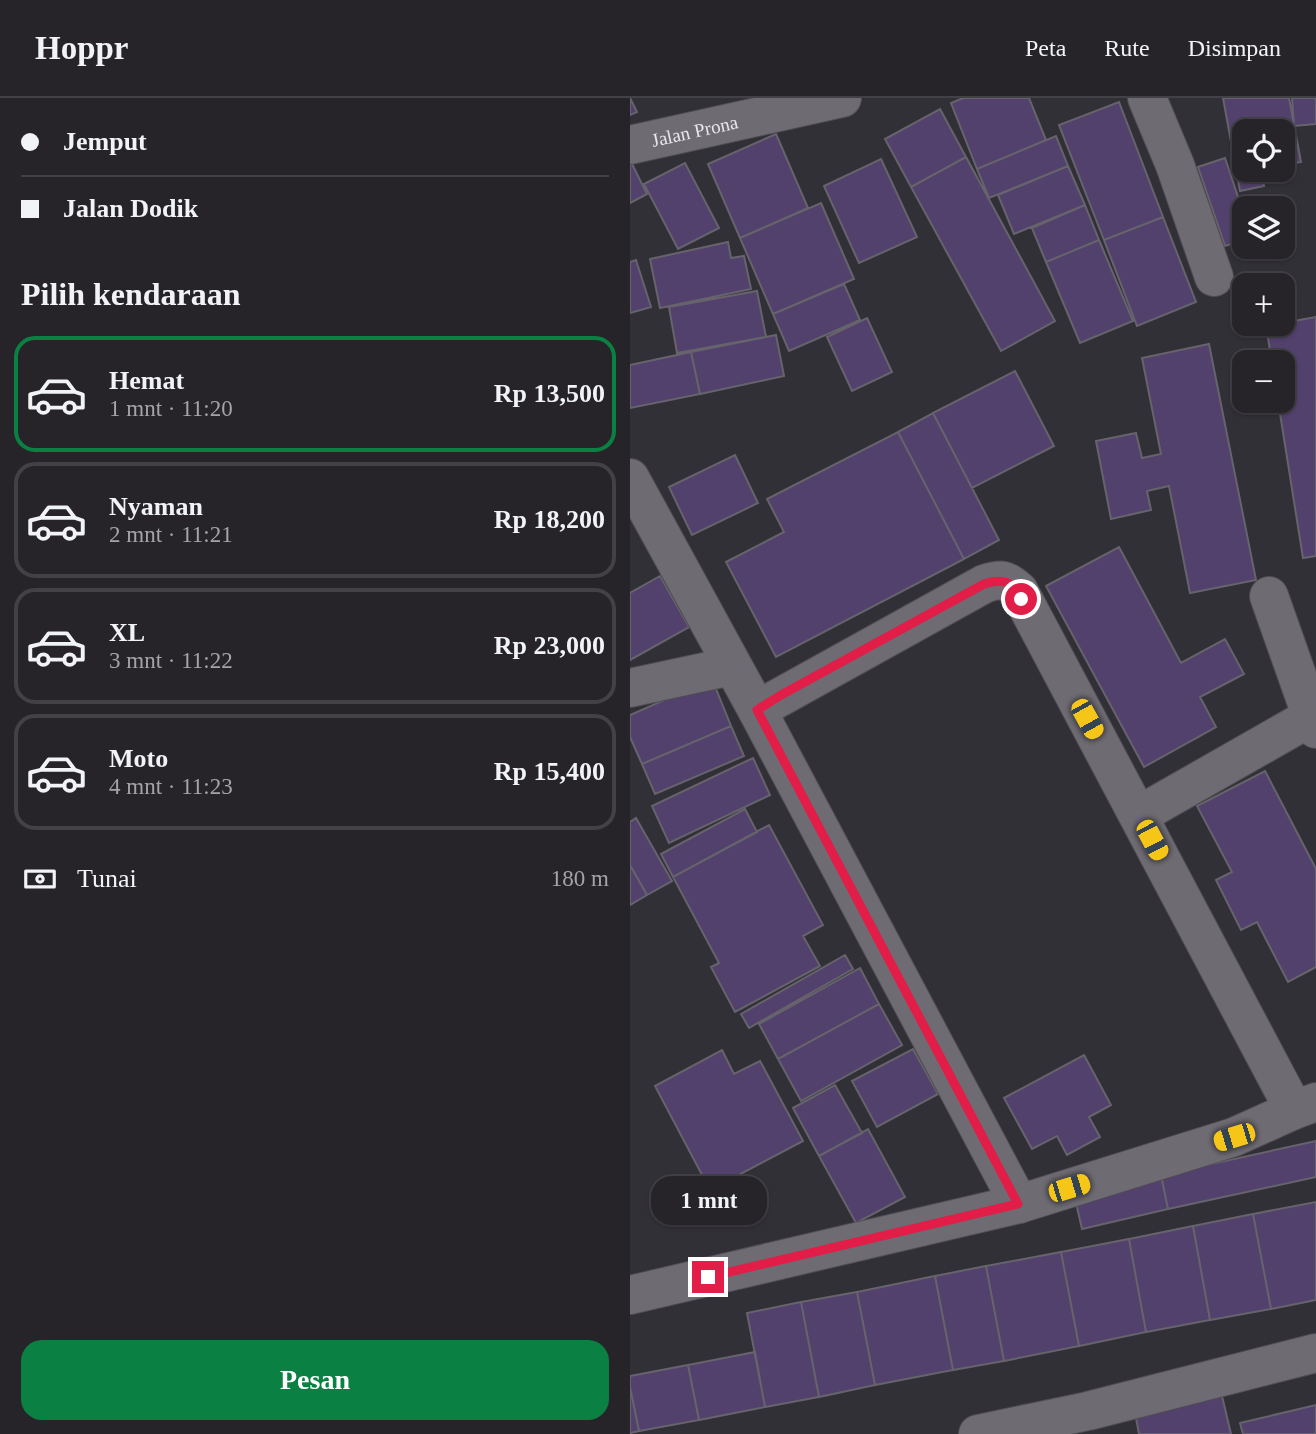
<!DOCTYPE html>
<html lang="id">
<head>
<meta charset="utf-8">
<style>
	body { margin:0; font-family:Georgia,serif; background:#323035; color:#f1f3f6; height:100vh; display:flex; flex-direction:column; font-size:26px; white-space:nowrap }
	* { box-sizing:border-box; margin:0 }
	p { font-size:23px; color:#a4a4a8 }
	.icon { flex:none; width:38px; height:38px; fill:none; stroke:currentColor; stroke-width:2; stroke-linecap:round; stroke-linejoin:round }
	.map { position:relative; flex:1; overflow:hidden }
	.drawer { display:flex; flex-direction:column; background:#262429; width:630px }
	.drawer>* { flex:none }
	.hud { display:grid; align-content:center; height:154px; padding:0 21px; background:#262429 }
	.buttons { position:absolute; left:602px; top:21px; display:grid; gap:14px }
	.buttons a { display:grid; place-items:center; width:63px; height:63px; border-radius:14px; background:#262429; box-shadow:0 2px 5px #0004,0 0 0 2px #424146; font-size:35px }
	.end { position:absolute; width:32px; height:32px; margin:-16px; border:9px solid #e11d48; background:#fff; box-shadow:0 0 0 4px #fff }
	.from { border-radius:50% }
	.bubble { position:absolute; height:49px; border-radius:21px; background:#262429; box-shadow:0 2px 5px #0004,0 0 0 2px #424146; font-size:23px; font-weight:700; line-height:49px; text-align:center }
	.car { position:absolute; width:21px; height:42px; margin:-21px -10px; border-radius:9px; box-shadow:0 0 5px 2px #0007; background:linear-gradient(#f5c518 24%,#345 0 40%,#f5c518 0 76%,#345 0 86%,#f5c518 0) }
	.hud b { display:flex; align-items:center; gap:24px; height:66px; font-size:26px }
	.hud b+b { border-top:2px solid #424146 }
	.hud i { width:18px; height:18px; background:#f1f3f6 }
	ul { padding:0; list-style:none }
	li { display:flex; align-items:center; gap:21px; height:116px; margin:0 14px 10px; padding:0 7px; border:4px solid #424146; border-radius:21px }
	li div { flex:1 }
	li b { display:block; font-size:26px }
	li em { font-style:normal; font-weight:700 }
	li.active { border-color:#0b8043 }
	li>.icon { width:63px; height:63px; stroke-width:1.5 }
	h2 { padding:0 21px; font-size:32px; line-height:84px }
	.pay { display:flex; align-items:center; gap:18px; height:77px; padding:0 21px; font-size:26px }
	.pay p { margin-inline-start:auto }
	.cta { display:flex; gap:14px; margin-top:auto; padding:14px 21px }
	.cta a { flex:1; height:80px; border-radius:21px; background:#0b8043; color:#fff; font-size:28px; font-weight:700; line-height:80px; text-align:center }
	header { display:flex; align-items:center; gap:42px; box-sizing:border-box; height:98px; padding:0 35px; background:#262429; border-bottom:2px solid #424146 }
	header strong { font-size:33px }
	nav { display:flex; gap:38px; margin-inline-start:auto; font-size:24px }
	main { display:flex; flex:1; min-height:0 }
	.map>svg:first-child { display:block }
</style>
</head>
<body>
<header>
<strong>Hoppr</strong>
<nav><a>Peta</a><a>Rute</a><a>Disimpan</a></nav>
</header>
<main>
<section class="drawer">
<div class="hud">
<b><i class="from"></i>Jemput</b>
<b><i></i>Jalan Dodik</b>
</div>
<h2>Pilih kendaraan</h2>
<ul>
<li class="active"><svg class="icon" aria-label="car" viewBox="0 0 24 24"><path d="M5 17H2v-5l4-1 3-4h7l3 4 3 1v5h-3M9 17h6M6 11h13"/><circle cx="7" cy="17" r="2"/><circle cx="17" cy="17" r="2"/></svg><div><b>Hemat</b><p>1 mnt · 11:20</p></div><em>Rp 13,500</em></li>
<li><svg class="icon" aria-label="car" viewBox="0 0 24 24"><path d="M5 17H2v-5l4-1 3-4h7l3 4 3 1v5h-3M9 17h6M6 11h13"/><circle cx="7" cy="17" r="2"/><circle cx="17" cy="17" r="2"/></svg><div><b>Nyaman</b><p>2 mnt · 11:21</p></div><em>Rp 18,200</em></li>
<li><svg class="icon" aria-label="car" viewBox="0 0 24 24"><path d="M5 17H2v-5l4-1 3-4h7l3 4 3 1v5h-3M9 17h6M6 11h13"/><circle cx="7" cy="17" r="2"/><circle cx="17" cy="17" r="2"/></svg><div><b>XL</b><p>3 mnt · 11:22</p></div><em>Rp 23,000</em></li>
<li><svg class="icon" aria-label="car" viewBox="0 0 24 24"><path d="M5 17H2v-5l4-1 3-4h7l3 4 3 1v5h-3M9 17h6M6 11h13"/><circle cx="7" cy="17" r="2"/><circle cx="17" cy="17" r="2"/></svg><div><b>Moto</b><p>4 mnt · 11:23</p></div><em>Rp 15,400</em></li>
</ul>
<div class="pay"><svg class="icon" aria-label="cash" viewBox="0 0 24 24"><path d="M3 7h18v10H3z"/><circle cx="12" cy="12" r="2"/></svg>Tunai<p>180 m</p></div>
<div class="cta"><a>Pesan</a></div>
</section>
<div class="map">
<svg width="686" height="1336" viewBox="0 0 686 1336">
	<rect width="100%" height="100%" fill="#323037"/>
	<!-- building -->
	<path fill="#52416c" stroke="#66636c" stroke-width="2" d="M 0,0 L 7,14 L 0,17 Z
		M 333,0 L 399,0 L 416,42 L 347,71 L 321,5 Z
		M 593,0 L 659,0 L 671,64 L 653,67 L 653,33 L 614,33 L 614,72 L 631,72 L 634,88 L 610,93 Z
		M 662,0 L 686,0 L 686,26 L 664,28 Z
		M 489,4 L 533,119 L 474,142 L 429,27 Z
		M 310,11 L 336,59 L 281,89 L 255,41 Z
		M 146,36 L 178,110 L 110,140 L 78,66 Z
		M 426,38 L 438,68 L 359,100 L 347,71 Z
		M 336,59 L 425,223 L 371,253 L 281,89 Z
		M 595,60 L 614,117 L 614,142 L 595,148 L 568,69 Z
		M 251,61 L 287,139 L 229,165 L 194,88 Z
		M 55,65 L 89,130 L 48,151 L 14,86 Z
		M 2,66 L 17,96 L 0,105 L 0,67 Z
		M 438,68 L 455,107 L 384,136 L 368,97 Z
		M 191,105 L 224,181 L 143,216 L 110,140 Z
		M 455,107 L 469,142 L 416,164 L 402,130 Z
		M 533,119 L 566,204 L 507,228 L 474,142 Z
		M 469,142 L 503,223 L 450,245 L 416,164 Z
		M 98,144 L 101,160 L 114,158 L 121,191 L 30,210 L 20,161 Z
		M 6,162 L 21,209 L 0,215 L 0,164 Z
		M 214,186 L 230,222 L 159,253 L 143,216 Z
		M 127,193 L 136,239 L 47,255 L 39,209 Z
		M 686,219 L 686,458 L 673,460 L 648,303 L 653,303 L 653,264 L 642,264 L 636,228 Z
		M 237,220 L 262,274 L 222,293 L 197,239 Z
		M 146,237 L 154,278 L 70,296 L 61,254 Z
		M 579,246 L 626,482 L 560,495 L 539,388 L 517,393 L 521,412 L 481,421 L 466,343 L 506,335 L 512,360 L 531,356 L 512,260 Z
		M 61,254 L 70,296 L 0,310 L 0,267 Z
		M 385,273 L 424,348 L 342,390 L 303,315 Z
		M 303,315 L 369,442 L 334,461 L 268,334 Z
		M 268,334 L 334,461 L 146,559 L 96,464 L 154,434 L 137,401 Z
		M 105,357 L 128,405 L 62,437 L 39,389 Z
		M 489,449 L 551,565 L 595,541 L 614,576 L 570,599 L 586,629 L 514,669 L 416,488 Z
		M 30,478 L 59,529 L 0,562 L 0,495 Z
		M 82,581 L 101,628 L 12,666 L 0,639 L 0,617 Z
		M 101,628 L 114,658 L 25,696 L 12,666 Z
		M 123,660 L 140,697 L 39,745 L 22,708 Z
		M 635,673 L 686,771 L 686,869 L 658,884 L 627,824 L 611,832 L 586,782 L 602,774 L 567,708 Z
		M 115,711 L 127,734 L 43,779 L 31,756 Z
		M 6,720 L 42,783 L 17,797 L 0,767 L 0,724 Z
		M 139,727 L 193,827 L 173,838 L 190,868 L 105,914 L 81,869 L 89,865 L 43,779 Z
		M 0,767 L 17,797 L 0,807 Z
		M 215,857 L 223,871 L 119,930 L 111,916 Z
		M 230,870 L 249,906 L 148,961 L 129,926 Z
		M 249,906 L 272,947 L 171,1003 L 148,961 Z
		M 283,951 L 308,996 L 247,1029 L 222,983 Z
		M 92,952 L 104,976 L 130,963 L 173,1043 L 80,1092 L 25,988 Z
		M 454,957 L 481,1007 L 459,1019 L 470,1039 L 437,1057 L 427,1038 L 402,1051 L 374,1000 Z
		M 205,987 L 232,1035 L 189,1058 L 163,1010 Z
		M 238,1031 L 275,1099 L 226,1125 L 189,1058 Z
		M 686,1043 L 686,1079 L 538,1111 L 531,1077 Z
		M 531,1077 L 538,1111 L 452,1131 L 444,1096 Z
		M 686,1104 L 686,1202 L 641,1211 L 623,1116 Z
		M 623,1116 L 641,1211 L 580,1222 L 563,1128 Z
		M 563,1128 L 580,1222 L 516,1234 L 499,1141 Z
		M 499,1141 L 516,1234 L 449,1248 L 431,1154 Z
		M 431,1154 L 449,1248 L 374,1263 L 356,1168 Z
		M 356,1168 L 374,1263 L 323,1272 L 305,1178 Z
		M 305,1178 L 323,1272 L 245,1287 L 227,1194 Z
		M 227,1194 L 245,1287 L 189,1299 L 171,1204 Z
		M 171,1204 L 189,1299 L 135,1309 L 117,1215 Z
		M 125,1254 L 135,1309 L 69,1322 L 58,1267 Z
		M 58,1267 L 69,1322 L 9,1333 L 0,1289 L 0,1278 Z
		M 0,1289 L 9,1333 L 0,1335 Z
		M 592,1298 L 601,1336 L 509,1336 L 506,1320 Z
		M 686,1307 L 686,1336 L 613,1336 L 610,1325 Z"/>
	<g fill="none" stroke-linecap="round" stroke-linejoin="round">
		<!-- minor casing -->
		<g stroke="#504e53" stroke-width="40">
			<g id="minor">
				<path d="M 517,0 L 545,67 L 584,179"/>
				<path id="s1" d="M 0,47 L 212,0"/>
				<path d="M 0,380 L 127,612 L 389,1106"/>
				<path d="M 639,498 L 686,631"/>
				<path d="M 0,590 L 102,568"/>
				<path d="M 127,612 L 354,486 C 371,480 376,481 389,493 L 664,1012"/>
				<path d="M 509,717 L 681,619"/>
				<path d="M 0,1197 L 389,1106 L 604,1039 L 664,1012 L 686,1004"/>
				<path d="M 348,1336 L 458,1313 L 686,1255"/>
			</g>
		</g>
		<!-- minor -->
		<use href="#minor" stroke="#6e6b73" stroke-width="38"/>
	</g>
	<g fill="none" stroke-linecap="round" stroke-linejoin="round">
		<!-- route -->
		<path stroke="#e11d48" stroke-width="9" d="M 78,1179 L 388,1106 L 127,612 L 151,597 L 354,486 C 371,480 385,483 391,501"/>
	</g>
	<g text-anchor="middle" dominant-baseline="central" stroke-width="5" stroke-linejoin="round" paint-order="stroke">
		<!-- street labels -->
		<g font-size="19" fill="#e8e6eb" stroke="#323037">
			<text stroke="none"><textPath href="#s1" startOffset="66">Jalan Prona</textPath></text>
		</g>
	</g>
</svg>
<div class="buttons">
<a><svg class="icon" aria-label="locate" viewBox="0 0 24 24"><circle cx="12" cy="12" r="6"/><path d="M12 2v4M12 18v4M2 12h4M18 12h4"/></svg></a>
<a><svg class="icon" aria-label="layers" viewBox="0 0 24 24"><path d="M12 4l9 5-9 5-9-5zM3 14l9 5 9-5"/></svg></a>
<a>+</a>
<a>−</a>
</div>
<i class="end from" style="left:391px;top:501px"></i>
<i class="end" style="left:78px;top:1179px"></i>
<div class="bubble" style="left:21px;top:1078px;width:116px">1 mnt</div>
<i class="car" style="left:457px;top:621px;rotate:151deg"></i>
<i class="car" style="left:522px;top:742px;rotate:152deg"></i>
<i class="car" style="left:604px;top:1039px;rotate:253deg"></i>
<i class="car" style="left:439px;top:1090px;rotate:73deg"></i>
</div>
</main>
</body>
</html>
